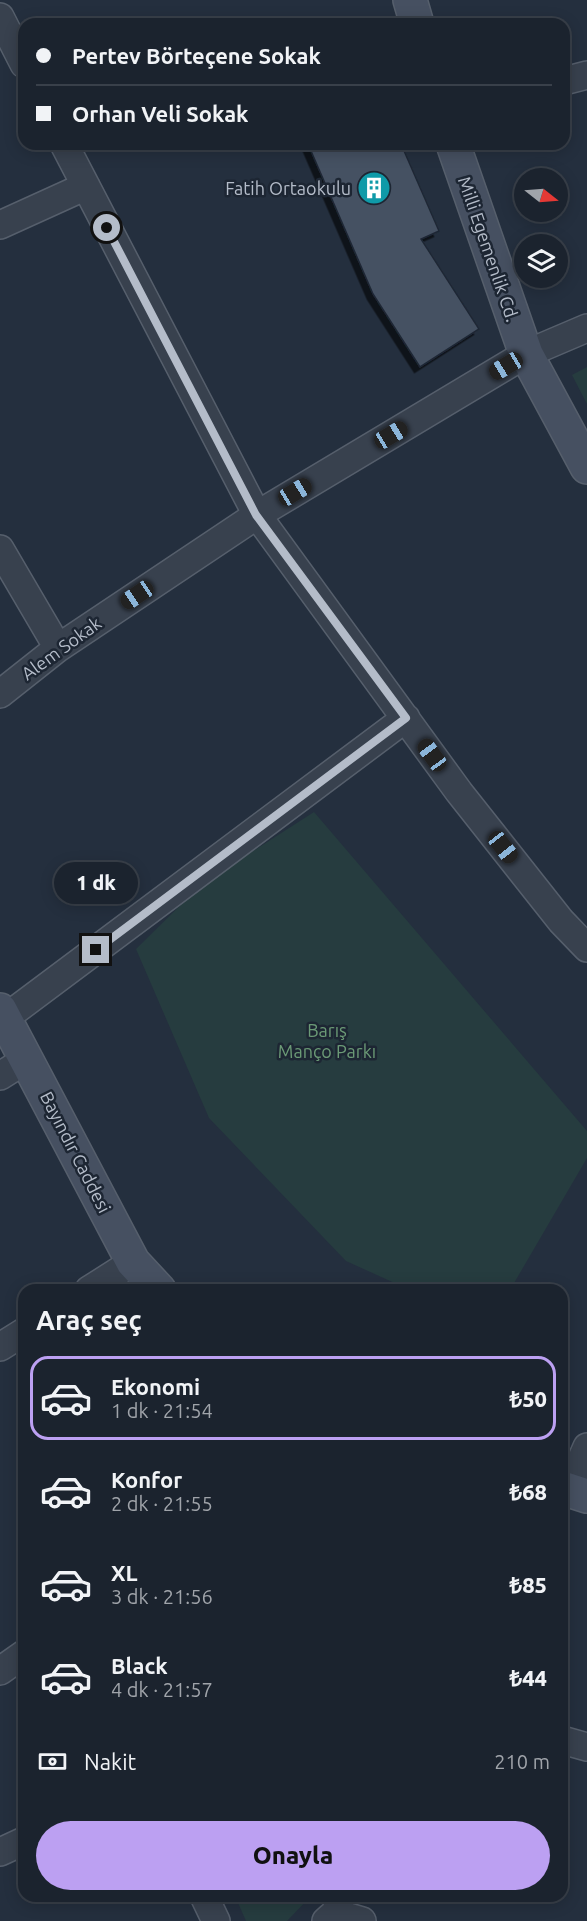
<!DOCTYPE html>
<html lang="tr">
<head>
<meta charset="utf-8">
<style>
	body { margin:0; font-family:Ubuntu,sans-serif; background:#282f3a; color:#f1f3f6; height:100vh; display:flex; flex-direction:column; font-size:22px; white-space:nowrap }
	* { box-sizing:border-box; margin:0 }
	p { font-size:20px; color:#a0a4aa }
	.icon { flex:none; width:33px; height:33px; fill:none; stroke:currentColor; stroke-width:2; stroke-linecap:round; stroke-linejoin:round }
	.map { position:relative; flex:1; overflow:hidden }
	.drawer { position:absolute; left:18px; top:1284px; width:550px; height:618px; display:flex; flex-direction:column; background:#1b232e; border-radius:18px; box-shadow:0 3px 15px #0003,0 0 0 2px #39404a }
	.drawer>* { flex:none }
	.top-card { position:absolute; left:18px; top:18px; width:552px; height:132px; border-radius:18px; box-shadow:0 3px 15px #0003,0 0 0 2px #39404a; display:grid; align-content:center; height:132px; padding:0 18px; background:#1b232e }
	.needle { width:39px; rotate:107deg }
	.tools { position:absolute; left:514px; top:168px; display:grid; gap:12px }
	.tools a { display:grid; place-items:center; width:54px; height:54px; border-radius:50%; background:#1b232e; box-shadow:0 3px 15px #0003,0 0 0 2px #39404a; font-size:30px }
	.end { position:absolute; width:27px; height:27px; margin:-14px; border:8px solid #b4bcc9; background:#111; box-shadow:0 0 0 3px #111 }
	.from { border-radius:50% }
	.bubble { position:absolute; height:42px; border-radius:21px; background:#1b232e; box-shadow:0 3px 15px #0003,0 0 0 2px #39404a; font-size:20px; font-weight:800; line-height:42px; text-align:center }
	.car { position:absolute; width:18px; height:36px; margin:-18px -9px; border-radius:8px; box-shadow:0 0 4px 2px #0007; background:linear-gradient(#222 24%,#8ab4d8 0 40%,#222 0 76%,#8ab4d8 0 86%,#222 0) }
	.top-card b { display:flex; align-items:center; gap:21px; height:57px; font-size:22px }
	.top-card b+b { border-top:2px solid #39404a }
	.top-card i { width:15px; height:15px; background:#f1f3f6 }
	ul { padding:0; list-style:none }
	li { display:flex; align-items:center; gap:18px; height:84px; margin:0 12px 9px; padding:0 6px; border:3px solid transparent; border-radius:18px }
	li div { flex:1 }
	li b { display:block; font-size:22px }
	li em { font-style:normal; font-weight:800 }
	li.current { border-color:#bca0f2 }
	li>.icon { width:54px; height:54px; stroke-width:1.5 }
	h2 { padding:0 18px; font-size:27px; line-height:72px }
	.pay { display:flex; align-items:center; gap:15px; height:66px; padding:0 18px; font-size:22px }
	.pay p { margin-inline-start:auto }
	.button { display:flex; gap:12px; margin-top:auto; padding:12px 18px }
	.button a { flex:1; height:69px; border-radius:36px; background:#bca0f2; color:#111; font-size:24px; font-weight:800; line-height:69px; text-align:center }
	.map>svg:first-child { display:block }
</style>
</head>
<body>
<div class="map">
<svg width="587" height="1921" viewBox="0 0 587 1921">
	<defs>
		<filter id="shadow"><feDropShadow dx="-5.5" dy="5.5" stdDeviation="0" flood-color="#0009"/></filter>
	</defs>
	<rect width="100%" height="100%" fill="#242f3e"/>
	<!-- green -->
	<path fill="#263c3f" d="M 587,367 L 587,404 L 572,375 Z
		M 314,812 L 587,1131 L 587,1158 L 510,1290 L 410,1290 L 346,1261 L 209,1118 L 136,949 L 203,883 Z
		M 235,1896 L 311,1896 L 287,1921 L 246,1921 Z"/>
	<!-- building -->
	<path fill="#455162" stroke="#1f2835" stroke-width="1.5" filter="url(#shadow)" d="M 308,144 L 401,144 L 439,231 L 421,239 L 479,329 L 420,367 L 373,294 Z"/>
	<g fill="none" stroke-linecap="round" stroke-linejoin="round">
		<!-- street casing -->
		<g stroke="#565f6c" stroke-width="30">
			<path id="street" d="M 0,17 L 24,64
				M 564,81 L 587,75
				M 64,144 L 257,515 L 459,792 L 561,921 L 587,948
				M 0,225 L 86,186
				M 0,549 L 58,648
				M 0,694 L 58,648 L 257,515 L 526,354 L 587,328
				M 5,1018 L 406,718
				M 0,1076 L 27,1059
				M 89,1290 L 133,1262
				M 0,1347 L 24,1332
				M 568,1490 L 587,1447
				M 0,1671 L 24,1654
				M 562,1740 L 587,1747
				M 0,1852 L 24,1841
				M 204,1896 L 216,1921
				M 335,1913 L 362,1921
				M 326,1921 L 335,1913 L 342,1896"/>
		</g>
		<!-- secondary casing -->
		<g stroke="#565f6c" stroke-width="36">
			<path id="secondary" d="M 410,0 L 417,24
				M 453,144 L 526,354 L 587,467
				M 0,1010 L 133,1262 L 159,1290
				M 562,1488 L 587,1496"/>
		</g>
		<!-- street -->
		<use href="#street" stroke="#38414e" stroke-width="27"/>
		<!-- secondary -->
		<use href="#secondary" stroke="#465061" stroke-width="33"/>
	</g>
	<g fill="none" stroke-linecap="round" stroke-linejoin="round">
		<!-- route -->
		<path stroke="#b4bcc9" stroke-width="8" d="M 96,950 L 406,718 L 256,515 L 107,228"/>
	</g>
	<!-- icons -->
	<defs>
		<g id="building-disc" transform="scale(1.725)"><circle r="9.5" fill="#0f9aa8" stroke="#1d2633"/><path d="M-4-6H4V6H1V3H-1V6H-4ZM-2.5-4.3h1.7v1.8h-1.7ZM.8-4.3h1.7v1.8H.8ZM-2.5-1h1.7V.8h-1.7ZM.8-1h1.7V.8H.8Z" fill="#fff"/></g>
	</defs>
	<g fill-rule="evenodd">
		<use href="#building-disc" x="374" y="188"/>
	</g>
	<g text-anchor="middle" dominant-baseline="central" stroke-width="5" stroke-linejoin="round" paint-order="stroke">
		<!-- poi labels -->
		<g font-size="18" fill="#b4bcc9" stroke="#1d2633" text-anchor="end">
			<text x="351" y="188">Fatih Ortaokulu</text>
		</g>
		<!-- street labels -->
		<g font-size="18" fill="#b4bcc9" stroke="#1d2633">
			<text transform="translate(489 249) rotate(71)">Milli Egemenlik Cd.</text>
			<text transform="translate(61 648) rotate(-36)">Alem Sokak</text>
			<text transform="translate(76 1152) rotate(63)">Bayındır Caddesi</text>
		</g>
		<!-- park labels -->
		<g font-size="18" fill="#6b9a76" stroke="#1d2633">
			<text x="327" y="1030">Barış<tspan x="327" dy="21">Manço Parkı</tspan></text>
		</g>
	</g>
</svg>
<div class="tools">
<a><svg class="needle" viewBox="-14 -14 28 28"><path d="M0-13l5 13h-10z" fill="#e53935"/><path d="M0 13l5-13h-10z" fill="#a0a4aa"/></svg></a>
<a><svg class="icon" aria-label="layers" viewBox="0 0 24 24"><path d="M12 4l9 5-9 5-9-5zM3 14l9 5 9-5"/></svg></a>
</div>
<i class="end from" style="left:107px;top:228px"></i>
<i class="end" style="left:96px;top:950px"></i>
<div class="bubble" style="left:54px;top:862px;width:84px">1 dk</div>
<i class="car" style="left:506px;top:366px;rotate:239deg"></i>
<i class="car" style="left:391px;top:435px;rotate:59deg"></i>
<i class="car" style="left:295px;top:492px;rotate:59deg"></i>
<i class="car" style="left:137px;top:595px;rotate:236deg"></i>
<i class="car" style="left:432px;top:755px;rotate:324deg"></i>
<i class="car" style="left:503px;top:847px;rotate:142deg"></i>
<div class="top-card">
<b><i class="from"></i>Pertev Börteçene Sokak</b>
<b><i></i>Orhan Veli Sokak</b>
</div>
<section class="drawer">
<h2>Araç seç</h2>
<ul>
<li class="current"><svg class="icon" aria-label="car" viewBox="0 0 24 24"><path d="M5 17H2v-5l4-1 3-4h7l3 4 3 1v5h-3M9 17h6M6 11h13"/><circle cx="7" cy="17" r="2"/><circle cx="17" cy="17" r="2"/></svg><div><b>Ekonomi</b><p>1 dk · 21:54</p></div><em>₺50</em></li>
<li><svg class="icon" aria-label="car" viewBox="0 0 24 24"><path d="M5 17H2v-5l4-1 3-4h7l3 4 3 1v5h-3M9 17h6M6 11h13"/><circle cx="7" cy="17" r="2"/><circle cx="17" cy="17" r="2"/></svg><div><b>Konfor</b><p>2 dk · 21:55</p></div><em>₺68</em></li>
<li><svg class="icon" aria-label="car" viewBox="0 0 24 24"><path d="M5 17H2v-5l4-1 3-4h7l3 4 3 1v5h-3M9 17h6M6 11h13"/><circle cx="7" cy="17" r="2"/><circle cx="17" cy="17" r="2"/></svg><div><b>XL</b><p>3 dk · 21:56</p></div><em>₺85</em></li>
<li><svg class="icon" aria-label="car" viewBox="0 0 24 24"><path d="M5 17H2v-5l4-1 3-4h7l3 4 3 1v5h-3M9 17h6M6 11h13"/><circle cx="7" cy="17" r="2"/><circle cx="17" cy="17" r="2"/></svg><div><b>Black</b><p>4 dk · 21:57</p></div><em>₺44</em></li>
</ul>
<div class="pay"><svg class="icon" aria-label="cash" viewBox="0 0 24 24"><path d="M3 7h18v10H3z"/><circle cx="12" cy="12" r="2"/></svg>Nakit<p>210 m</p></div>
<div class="button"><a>Onayla</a></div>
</section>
</div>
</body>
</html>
